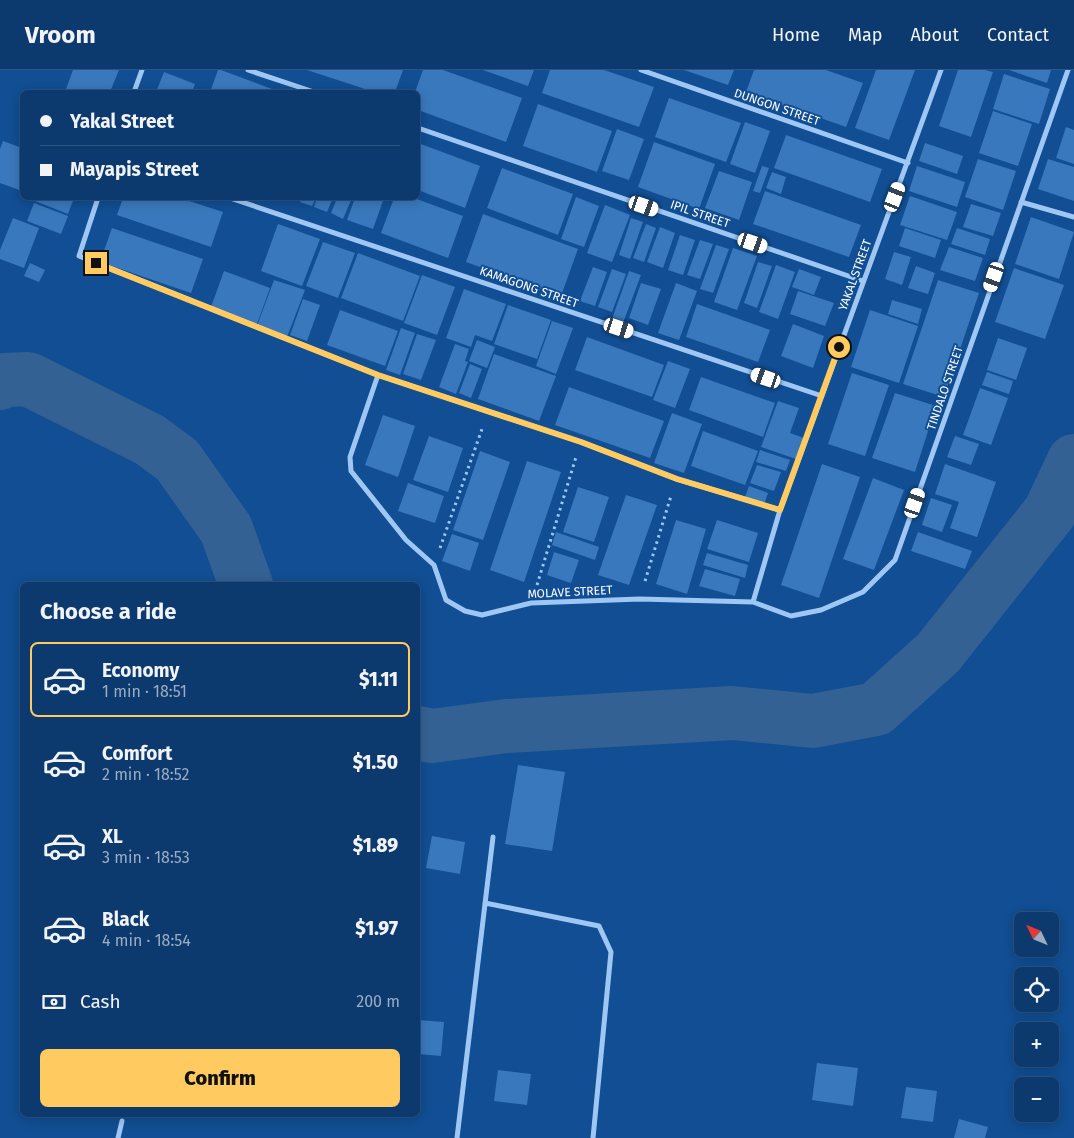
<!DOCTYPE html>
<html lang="en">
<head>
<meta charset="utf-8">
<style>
	body { margin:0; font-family:"Fira Sans",sans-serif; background:#1b4576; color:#f1f3f6; height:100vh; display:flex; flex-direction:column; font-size:19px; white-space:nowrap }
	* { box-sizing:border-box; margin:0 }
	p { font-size:16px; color:#9aadc2 }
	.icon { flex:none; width:28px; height:28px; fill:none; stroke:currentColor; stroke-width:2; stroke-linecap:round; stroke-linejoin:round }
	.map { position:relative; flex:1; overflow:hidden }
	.drawer { position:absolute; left:20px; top:512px; width:400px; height:535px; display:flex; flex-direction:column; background:#0d3a6e; border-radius:8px; box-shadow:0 2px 12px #0003,0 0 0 1px #2d5481 }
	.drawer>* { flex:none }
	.hud { position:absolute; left:20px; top:20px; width:400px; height:110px; border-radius:8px; box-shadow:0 2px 12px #0003,0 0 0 1px #2d5481; display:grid; align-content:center; height:110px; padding:0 20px; background:#0d3a6e }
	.needle { width:32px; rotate:313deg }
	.controls { position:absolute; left:1014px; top:842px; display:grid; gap:10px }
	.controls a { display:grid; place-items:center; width:45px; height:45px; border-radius:8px; background:#0d3a6e; box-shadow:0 2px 12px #0003,0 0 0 1px #2d5481; font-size:25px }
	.end { position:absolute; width:22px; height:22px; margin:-11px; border:6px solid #ffcb60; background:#111; box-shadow:0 0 0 2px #111 }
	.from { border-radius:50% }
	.car { position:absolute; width:15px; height:30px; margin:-15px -8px; border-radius:6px; box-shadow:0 0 4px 1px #0007; background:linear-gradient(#fff 24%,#345 0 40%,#fff 0 76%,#345 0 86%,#fff 0) }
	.hud b { display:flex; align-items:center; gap:18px; height:48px; font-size:19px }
	.hud b+b { border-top:1px solid #2d5481 }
	.hud i { width:12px; height:12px; background:#f1f3f6 }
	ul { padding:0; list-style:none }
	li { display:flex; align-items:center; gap:15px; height:75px; margin:0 10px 8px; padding:0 10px; border:2px solid transparent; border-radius:8px }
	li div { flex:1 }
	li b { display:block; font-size:19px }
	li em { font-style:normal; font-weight:800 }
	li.selected { border-color:#ffcb60 }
	li>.icon { width:45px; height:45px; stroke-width:1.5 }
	h2 { padding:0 20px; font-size:22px; line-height:60px }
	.pay { display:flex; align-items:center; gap:12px; height:55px; padding:0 20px; font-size:19px }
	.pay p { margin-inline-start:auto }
	.action { display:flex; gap:10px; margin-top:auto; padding:10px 20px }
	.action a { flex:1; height:58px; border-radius:8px; background:#ffcb60; color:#111; font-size:20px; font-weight:800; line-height:58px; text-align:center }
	header { display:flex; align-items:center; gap:30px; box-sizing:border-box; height:70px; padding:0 25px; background:#0d3a6e; border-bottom:1px solid #2d5481 }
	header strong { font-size:24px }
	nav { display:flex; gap:28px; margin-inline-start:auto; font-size:18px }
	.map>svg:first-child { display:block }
</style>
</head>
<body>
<header>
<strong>Vroom</strong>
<nav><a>Home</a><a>Map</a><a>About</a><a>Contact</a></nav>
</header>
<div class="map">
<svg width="1074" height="1068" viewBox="0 0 1074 1068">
	<rect width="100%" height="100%" fill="#114e93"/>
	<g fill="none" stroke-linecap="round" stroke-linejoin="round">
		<!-- river -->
		<path stroke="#346193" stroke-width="54" d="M 0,313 L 3,310 L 28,309 L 150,370 L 177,390 L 226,459 L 246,515
			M 418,663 L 432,666 L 507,656 L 732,643 L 813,651 L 876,639 L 938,583 L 1050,442 L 1074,391"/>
	</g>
	<!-- building -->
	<path fill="#3978bc" d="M 73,0 L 119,0 L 110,22 L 65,22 Z
		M 218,0 L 221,0 L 280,22 L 210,22 Z
		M 307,0 L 403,0 L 395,22 L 374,22 Z
		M 423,0 L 443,0 L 522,28 L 506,72 L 418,40 L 418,22 L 415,22 Z
		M 483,0 L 534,0 L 528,16 Z
		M 550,0 L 604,0 L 654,17 L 639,57 L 542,23 Z
		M 684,0 L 734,0 L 728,15 Z
		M 754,0 L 826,0 L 863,13 L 846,57 L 746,22 Z
		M 876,0 L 915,0 L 889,70 L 855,58 Z
		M 958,0 L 985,0 L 993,2 L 971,67 L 939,56 Z
		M 1009,0 L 1051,0 L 1047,13 Z
		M 164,2 L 195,14 L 192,22 L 156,22 Z
		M 1004,4 L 1050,19 L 1039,54 L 993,39 Z
		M 669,28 L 741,53 L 726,92 L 655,67 Z
		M 538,34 L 612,61 L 597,102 L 523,76 Z
		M 993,41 L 1032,54 L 1018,96 L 979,83 Z
		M 745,52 L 770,61 L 755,103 L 730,94 Z
		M 1066,57 L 1074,60 L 1074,94 L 1056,88 Z
		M 617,59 L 644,69 L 629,110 L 602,101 Z
		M 786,65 L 882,99 L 870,132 L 774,98 Z
		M 3,71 L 22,78 L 22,121 L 0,113 L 0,79 Z
		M 654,72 L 715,94 L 699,139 L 638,117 Z
		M 418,73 L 480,96 L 465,138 L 418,120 Z
		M 925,73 L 963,86 L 957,104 L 919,91 Z
		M 978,89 L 1016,101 L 1003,140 L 965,127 Z
		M 1048,89 L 1074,97 L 1074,131 L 1038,119 Z
		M 762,96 L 769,98 L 760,123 L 753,121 Z
		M 917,96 L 965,112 L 957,137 L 909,121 Z
		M 502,98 L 573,124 L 558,165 L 487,138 Z
		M 719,101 L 752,112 L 739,150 L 705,138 Z
		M 772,102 L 786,107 L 781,124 L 766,118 Z
		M 765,121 L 861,155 L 849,187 L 753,154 Z
		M 910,126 L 957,142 L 947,170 L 900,155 Z
		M 576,127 L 599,136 L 584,177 L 561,169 Z
		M 37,128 L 74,128 L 68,144 L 35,131 Z
		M 123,128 L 180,128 L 223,142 L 211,177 L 117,145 Z
		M 302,128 L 316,128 L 312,136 L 300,132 Z
		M 317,128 L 333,128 L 327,142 L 314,137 Z
		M 337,128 L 352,128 L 343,149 L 331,143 Z
		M 355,128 L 384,128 L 373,159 L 347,150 Z
		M 394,128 L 414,128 L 463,146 L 448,188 L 381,163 Z
		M 34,133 L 68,146 L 61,164 L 27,151 Z
		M 971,134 L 1001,143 L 993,166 L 963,157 Z
		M 605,135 L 630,145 L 612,192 L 587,183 Z
		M 483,144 L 578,179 L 561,226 L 466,192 Z
		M 1031,147 L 1074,162 L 1059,209 L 1015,194 Z
		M 13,148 L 39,158 L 24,198 L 0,189 L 0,180 Z
		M 631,148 L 643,152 L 630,189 L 619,185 Z
		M 278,154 L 320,169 L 302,216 L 261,201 Z
		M 646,154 L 656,158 L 644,192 L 633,188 Z
		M 660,157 L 675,163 L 663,198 L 647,192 Z
		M 112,158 L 203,189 L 191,223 L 100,192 Z
		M 905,158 L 941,170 L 935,188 L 899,176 Z
		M 957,158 L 990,169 L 985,185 L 951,174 Z
		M 680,165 L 695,170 L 683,205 L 668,200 Z
		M 700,170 L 713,174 L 700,209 L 687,205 Z
		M 323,172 L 355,183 L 338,228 L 306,216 Z
		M 716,175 L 729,179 L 713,223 L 700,219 Z
		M 949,177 L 983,188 L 975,211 L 940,200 Z
		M 733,178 L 757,186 L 737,240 L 714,232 Z
		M 894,182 L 911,187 L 902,215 L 885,209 Z
		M 358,183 L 420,206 L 403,251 L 341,228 Z
		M 758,192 L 772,196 L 757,238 L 744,233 Z
		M 30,193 L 45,200 L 39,212 L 24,206 Z
		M 776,195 L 795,202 L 778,249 L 759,242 Z
		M 916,196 L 935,203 L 928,224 L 908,218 Z
		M 593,197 L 607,202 L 595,236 L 580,231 Z
		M 1014,198 L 1064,215 L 1045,269 L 995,252 Z
		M 612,199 L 626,204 L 612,242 L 598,237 Z
		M 799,199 L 821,207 L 814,225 L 792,217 Z
		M 224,201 L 270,218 L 257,254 L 211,237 Z
		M 629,201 L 641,205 L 623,253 L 612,249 Z
		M 422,205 L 455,217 L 437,265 L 404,253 Z
		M 274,210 L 305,220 L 287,267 L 257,256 Z
		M 938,210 L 979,223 L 944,327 L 903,314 Z
		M 641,213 L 661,219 L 648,255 L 629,248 Z
		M 676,213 L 697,221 L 679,270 L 658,263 Z
		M 464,219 L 506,234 L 492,271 L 475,265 L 471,277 L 446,268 Z
		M 798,221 L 834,233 L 825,256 L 790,244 Z
		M 303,229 L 320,235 L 307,271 L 290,265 Z
		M 892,230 L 922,239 L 918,254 L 888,244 Z
		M 697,234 L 770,260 L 758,292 L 686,267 Z
		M 508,235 L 551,250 L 537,289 L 494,274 Z
		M 340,240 L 398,261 L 385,296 L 327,275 Z
		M 870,240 L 918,256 L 899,313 L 851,297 Z
		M 552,251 L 573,258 L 556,304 L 536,296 Z
		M 793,254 L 824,266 L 813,298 L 781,286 Z
		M 401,258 L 415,263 L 400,305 L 386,300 Z
		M 417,264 L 436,270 L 421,310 L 403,304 Z
		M 587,267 L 664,295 L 652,327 L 575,300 Z
		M 998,268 L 1027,278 L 1016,310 L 987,300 Z
		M 477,270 L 495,277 L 487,298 L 469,291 Z
		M 455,274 L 469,279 L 465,291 L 468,292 L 456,324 L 439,317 Z
		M 494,284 L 556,306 L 539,351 L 478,329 Z
		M 668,291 L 690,299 L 675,338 L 653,330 Z
		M 470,294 L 482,299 L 471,328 L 459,323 Z
		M 987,302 L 1013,311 L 1009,324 L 982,315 Z
		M 852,303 L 889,315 L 865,386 L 828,374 Z
		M 701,307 L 775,333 L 763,367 L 689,340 Z
		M 569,317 L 664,351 L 650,388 L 555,355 Z
		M 980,318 L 1008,328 L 991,375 L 963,365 Z
		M 895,323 L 936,336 L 915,402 L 872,388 Z
		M 778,331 L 799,338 L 790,363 L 804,368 L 796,389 L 761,377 Z
		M 672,343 L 702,354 L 684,403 L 654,393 Z
		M 383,345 L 415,356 L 398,407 L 365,395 Z
		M 703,361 L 758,381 L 745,415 L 691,396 Z
		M 429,366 L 463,378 L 448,422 L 413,410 Z
		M 955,366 L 979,374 L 971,395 L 947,387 Z
		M 760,380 L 790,390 L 786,401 L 756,392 Z
		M 480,381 L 510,392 L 483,470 L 453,460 Z
		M 527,391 L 561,402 L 524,512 L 490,500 Z
		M 822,394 L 860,407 L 819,528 L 781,515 Z
		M 945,394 L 996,412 L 977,467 L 950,458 L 959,432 L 935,424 Z
		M 757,395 L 781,402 L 774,421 L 750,413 Z
		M 873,408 L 904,420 L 874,500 L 843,489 Z
		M 408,413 L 444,426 L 435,453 L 398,441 Z
		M 749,416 L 768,423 L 764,435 L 745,427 Z
		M 578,417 L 609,427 L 594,472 L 563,462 Z
		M 626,425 L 657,435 L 629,515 L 598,505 Z
		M 931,428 L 952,435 L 942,462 L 922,455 Z
		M 676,450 L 706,459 L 687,524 L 656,514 Z
		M 717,450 L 758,463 L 749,492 L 707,479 Z
		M 556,462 L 599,477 L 595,490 L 552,475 Z
		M 918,462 L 972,481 L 965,499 L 911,481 Z
		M 452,464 L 479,473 L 470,501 L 442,491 Z
		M 554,482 L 579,490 L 571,513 L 547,505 Z
		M 707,483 L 748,495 L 745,508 L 703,495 Z
		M 705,499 L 740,509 L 735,526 L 699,516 Z
		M 518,695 L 565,702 L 552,781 L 505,774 Z
		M 432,766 L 465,772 L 460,804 L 426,798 Z
		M 418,950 L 444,952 L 441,986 L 418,984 Z
		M 817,993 L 858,998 L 853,1036 L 812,1030 Z
		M 498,1000 L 531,1004 L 527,1035 L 494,1031 Z
		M 906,1017 L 937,1021 L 933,1052 L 901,1048 Z
		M 959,1049 L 988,1057 L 985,1068 L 954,1068 Z"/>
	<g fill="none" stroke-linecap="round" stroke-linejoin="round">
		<!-- path -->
		<path stroke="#9ec7f3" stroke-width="3" stroke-dasharray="2.5 4" stroke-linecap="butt" d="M 440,478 L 482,359
			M 645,511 L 671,426
			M 537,515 L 576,387"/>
		<!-- minor -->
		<path stroke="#9ec7f3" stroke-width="5" d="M 248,0 L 314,22
			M 641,0 L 908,93
			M 134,22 L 142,0
			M 418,58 L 863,211
			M 98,128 L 79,186 L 378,305 L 581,372 L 677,409 L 780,440
			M 230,128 L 822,326
			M 1021,132 L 1074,147
			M 378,305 L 350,387 L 351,401 L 406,470 L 434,495 L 446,530 L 465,541 L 482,545 L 531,533 L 640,529 L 753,532 L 791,546 L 821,540 L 863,522 L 895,490 L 1068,0
			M 753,532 L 780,440 L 941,0
			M 485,833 L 599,856 L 611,882 L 593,1068
			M 118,1068 L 122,1051
			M 457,1068 L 493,767"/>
	</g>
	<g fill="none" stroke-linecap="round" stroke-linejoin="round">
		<!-- route -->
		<path stroke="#ffcb60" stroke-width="6" d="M 96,193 L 378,305 L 581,372 L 677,409 L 780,440 L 839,277"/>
	</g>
	<g text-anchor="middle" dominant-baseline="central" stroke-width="4" stroke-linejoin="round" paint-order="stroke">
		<!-- street labels -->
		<g font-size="12" fill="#fff" stroke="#114e93">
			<text transform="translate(777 37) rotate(19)">DUNGON STREET</text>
			<text transform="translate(700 144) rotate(19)">IPIL STREET</text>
			<text transform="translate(855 205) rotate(-70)">YAKAL STREET</text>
			<text transform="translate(529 217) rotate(19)">KAMAGONG STREET</text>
			<text transform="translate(945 318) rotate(-71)">TINDALO STREET</text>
			<text transform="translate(570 522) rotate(-3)">MOLAVE STREET</text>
		</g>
	</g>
</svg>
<div class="controls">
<a><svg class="needle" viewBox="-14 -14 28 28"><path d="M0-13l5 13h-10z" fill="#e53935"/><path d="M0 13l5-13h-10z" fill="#9aadc2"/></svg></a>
<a><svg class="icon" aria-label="locate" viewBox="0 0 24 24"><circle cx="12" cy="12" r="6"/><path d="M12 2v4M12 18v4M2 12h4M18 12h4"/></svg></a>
<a>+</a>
<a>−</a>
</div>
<i class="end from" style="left:839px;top:277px"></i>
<i class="end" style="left:96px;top:193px"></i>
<i class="car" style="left:895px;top:127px;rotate:21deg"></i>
<i class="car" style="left:644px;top:136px;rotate:109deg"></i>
<i class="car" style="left:753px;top:173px;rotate:109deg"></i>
<i class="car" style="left:994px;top:207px;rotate:199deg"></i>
<i class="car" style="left:619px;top:258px;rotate:108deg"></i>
<i class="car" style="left:766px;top:308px;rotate:289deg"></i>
<i class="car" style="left:915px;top:433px;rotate:19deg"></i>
<div class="hud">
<b><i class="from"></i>Yakal Street</b>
<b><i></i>Mayapis Street</b>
</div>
<section class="drawer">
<h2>Choose a ride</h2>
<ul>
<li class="selected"><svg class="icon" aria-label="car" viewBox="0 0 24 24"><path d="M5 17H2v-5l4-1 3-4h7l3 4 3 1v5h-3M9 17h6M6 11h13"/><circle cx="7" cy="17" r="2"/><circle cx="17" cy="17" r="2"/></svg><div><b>Economy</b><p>1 min · 18:51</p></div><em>$1.11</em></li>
<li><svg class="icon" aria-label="car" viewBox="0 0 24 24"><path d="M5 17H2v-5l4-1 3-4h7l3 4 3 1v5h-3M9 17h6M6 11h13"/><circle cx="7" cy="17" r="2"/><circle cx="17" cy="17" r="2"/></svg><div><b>Comfort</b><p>2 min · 18:52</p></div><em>$1.50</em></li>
<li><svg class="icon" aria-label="car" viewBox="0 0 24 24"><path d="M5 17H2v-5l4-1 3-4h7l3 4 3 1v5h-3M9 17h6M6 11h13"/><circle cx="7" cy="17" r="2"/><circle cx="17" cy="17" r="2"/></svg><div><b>XL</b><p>3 min · 18:53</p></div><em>$1.89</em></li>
<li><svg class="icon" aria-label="car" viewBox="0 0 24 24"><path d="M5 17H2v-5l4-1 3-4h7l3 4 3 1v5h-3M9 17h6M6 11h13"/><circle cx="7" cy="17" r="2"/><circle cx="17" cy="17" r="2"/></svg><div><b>Black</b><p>4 min · 18:54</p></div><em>$1.97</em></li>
</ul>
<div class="pay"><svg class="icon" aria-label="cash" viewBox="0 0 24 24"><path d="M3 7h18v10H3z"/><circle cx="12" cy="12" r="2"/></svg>Cash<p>200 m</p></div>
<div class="action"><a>Confirm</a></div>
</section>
</div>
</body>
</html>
